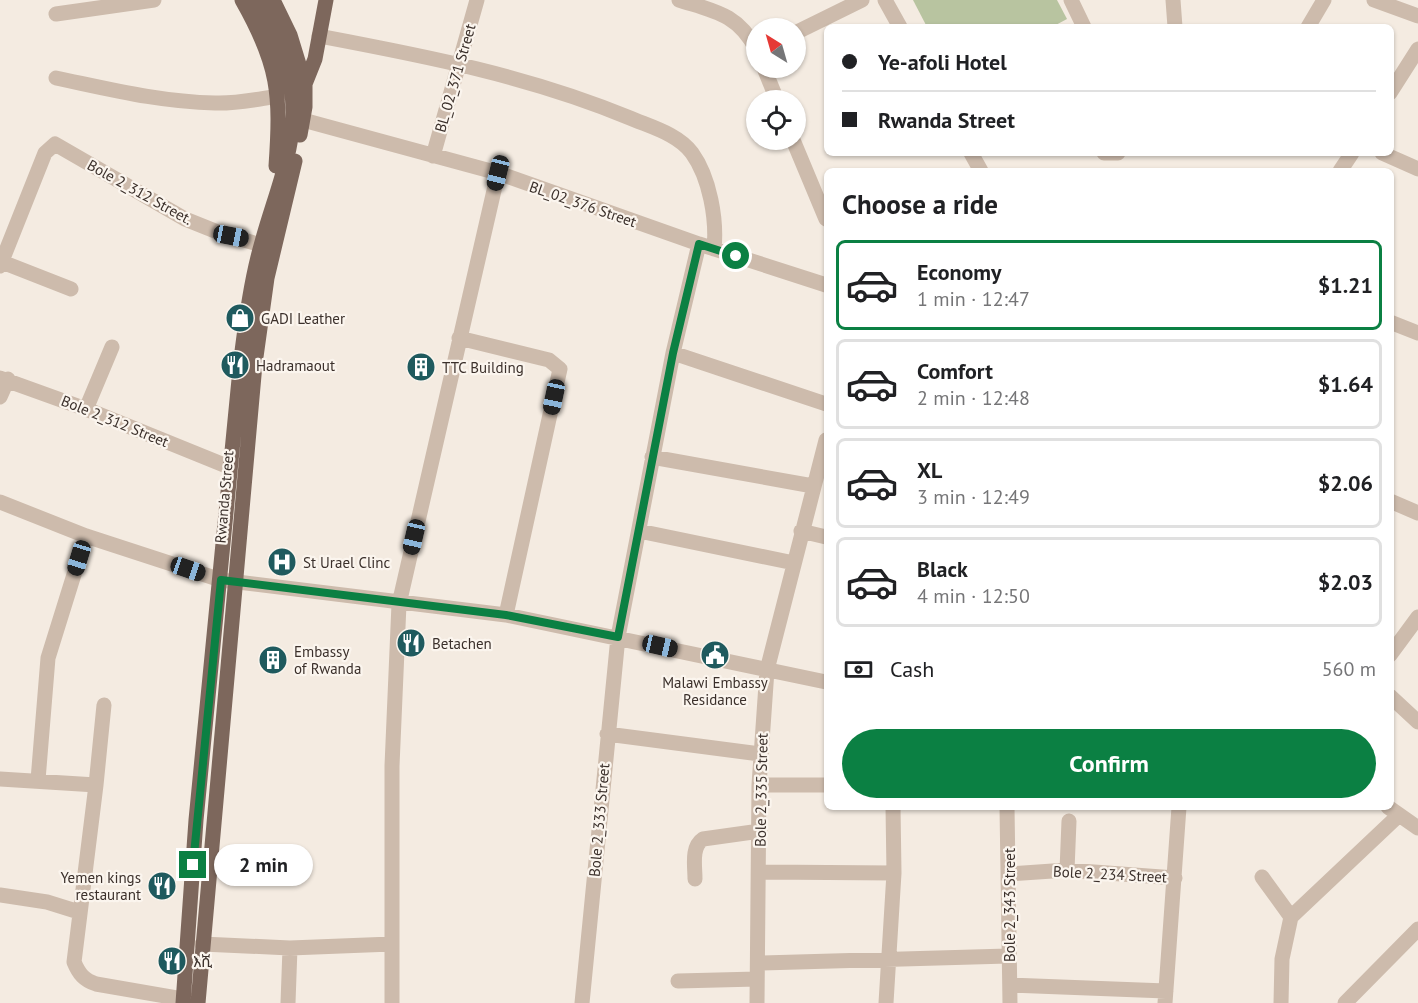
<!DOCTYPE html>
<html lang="en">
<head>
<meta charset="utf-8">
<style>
	body { margin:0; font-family:"PT Sans","Noto Sans Ethiopic",sans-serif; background:#f2f2f2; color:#202124; height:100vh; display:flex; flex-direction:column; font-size:22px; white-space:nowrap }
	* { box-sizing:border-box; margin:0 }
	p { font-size:20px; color:#757577 }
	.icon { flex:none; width:33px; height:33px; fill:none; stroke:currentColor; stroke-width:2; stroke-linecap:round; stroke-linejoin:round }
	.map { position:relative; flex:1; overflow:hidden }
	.sheet { position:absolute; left:824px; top:168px; width:570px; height:642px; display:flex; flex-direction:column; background:#fff; border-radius:9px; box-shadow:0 2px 4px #0004 }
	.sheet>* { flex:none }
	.top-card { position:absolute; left:824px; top:24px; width:570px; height:132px; border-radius:9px; box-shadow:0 2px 4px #0004; display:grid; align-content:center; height:132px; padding:0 18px; background:#fff }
	.needle { width:39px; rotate:323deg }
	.controls { position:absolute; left:746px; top:18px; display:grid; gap:12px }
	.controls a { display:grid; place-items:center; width:60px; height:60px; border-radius:50%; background:#fff; box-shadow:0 2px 4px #0004; font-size:30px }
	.end { position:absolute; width:27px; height:27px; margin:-14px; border:8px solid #0b8043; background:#fff; box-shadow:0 0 0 3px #fff }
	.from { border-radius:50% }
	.bubble { position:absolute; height:42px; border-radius:21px; background:#fff; box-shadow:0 2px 4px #0004; font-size:20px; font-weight:700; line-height:42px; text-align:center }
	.car { position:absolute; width:18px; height:36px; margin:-18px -9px; border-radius:8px; box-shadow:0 0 4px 2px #0007; background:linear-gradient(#222 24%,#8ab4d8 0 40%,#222 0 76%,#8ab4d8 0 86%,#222 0) }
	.top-card b { display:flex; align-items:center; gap:21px; height:57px; font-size:22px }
	.top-card b+b { border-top:2px solid #e0e0e0 }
	.top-card i { width:15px; height:15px; background:#202124 }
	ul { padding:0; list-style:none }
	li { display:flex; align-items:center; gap:18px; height:90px; margin:0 12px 9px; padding:0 6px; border:3px solid #e0e0e0; border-radius:9px }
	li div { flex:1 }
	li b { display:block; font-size:22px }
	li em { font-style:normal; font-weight:700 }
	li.active { border-color:#0b8043 }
	li>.icon { width:54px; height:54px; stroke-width:1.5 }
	h2 { padding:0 18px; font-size:27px; line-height:72px }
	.pay { display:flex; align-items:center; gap:15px; height:66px; padding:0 18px; font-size:22px }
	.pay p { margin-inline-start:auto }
	.primary-button { display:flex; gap:12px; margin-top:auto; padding:12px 18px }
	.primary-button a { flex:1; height:69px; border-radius:36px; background:#0b8043; color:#fff; font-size:24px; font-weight:700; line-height:69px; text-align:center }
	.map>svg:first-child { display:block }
</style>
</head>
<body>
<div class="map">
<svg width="1418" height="1003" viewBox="0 0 1418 1003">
	<rect width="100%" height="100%" fill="#f4ebe1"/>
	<!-- green -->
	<path fill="#b8c4a0" d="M 913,0 L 1057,0 L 1067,19 L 1052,27 L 927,27 Z"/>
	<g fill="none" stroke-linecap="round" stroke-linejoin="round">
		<!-- minor -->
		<path stroke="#cdbbac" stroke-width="15" d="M 679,0 C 714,11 738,14 756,49
			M 885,0 L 900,27
			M 1071,0 L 1084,27
			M 1173,0 L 1175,27
			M 1374,0 L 1418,16
			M 56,14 L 154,0
			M 1308,27 L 1324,0
			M 795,33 L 862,0
			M 319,36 C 425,56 529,76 630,118 C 651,127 678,134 692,153 C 710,178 717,220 714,249
			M 764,68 L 777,100
			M 56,78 C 109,89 160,102 215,103 C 236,104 258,99 279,96
			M 1390,93 L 1418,49
			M 303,120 L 498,173 L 699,244 L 826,285
			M 793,140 L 826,219
			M 971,153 L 981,171
			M 1104,153 L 1118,153
			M 1382,153 L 1418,169
			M 433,156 L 477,0
			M 1340,171 L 1352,153
			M 2,262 L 71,289
			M 0,266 L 45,153 L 55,144 L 185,219 L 220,233 L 261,245
			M 1390,322 L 1418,333
			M 459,338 L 549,360 L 560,369 L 506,615
			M 673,353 L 826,404
			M 0,378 L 86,409 L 229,467
			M 0,397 L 8,379
			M 86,409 L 112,347
			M 652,457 L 813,486
			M 1390,501 L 1418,513
			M 0,502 L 86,536 L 221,580 L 506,615 L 826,682
			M 639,531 L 794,563
			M 801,531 L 826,537
			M 1390,655 L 1418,617
			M 1390,696 L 1418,722
			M 607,734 L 760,754
			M 0,779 L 96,785 L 74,962 C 79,974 84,980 96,984 L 194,1001
			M 38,780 L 48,658 L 86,536
			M 96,785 L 104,705
			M 759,785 L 826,785
			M 1007,807 L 1010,1003
			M 1388,807 L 1418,828
			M 1067,870 L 1069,821
			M 760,872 L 894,873
			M 1010,874 L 1067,870 L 1175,878
			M 1262,877 L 1291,917
			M 695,879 C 695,866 691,847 703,839 L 760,831
			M 0,895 L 47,902 L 79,912
			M 202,944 L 290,948 L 392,944
			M 758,963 L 1008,956
			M 678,981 L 757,979
			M 1010,985 L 1166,991
			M 288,1003 L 290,948
			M 392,1003 L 392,766 L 399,604 L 498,173
			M 582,1003 L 618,637 L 673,353 L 699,244
			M 757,1003 L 759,785 L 767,670 L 826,440
			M 886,1003 L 894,873 L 893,807
			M 1165,1003 L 1179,807
			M 1281,1003 L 1282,959 L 1291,917 L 1399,815
			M 1345,1003 L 1418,929"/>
		<!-- major -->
		<path stroke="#7d675c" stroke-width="15" d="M 242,0 C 279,65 281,94 276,166
			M 273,0 L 290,35 L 305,84
			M 300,135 L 305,107 L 305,84 L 315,59 L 326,0
			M 183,1003 L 196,820 L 241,359 C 246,320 251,280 262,242 C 273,201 291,160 293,118 C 295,77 276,35 258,0
			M 198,1003 L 255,364 L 267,278 L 295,161"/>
	</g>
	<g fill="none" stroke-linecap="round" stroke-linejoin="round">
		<!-- route -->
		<path stroke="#0b8043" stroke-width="8" d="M 193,865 L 221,580 L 506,615 L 618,637 L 673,353 L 699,244 L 736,256"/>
	</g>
	<!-- icons -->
	<defs>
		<g id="shop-disc" transform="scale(1.5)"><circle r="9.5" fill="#1f5a5e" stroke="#fbf5ee"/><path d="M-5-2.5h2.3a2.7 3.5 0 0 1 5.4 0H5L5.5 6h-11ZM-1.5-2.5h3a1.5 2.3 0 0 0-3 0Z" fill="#fff"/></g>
		<g id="restaurant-disc" transform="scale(1.5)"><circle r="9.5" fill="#1f5a5e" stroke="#fbf5ee"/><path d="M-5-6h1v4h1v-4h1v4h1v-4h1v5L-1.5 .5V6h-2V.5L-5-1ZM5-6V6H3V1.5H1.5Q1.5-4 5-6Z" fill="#fff"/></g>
		<g id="building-disc" transform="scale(1.5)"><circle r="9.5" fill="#1f5a5e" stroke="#fbf5ee"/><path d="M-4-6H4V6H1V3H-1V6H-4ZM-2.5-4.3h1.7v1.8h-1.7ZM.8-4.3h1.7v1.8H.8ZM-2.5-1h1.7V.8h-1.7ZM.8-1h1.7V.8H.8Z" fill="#fff"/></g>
		<g id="hospital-disc" transform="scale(1.5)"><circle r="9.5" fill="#1f5a5e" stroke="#fbf5ee"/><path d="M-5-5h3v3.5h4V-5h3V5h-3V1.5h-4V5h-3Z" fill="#fff"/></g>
		<g id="civic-disc" transform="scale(1.5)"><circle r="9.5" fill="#1f5a5e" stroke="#fbf5ee"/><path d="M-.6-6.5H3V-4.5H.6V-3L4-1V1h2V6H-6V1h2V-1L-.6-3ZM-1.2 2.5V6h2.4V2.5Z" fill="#fff"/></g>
	</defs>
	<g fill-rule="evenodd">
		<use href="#shop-disc" x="240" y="318"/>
		<use href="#restaurant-disc" x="235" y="365"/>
		<use href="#building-disc" x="421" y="367"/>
		<use href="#hospital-disc" x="282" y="562"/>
		<use href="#restaurant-disc" x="411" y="643"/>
		<use href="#civic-disc" x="715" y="655"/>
		<use href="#building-disc" x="273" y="660"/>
		<use href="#restaurant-disc" x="162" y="886"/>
		<use href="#restaurant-disc" x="172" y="961"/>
	</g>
	<g text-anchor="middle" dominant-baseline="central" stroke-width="4.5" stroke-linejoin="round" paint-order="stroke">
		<!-- street labels -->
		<g font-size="15" fill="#3b302b" stroke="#fbf5ee">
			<text transform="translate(455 78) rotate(-74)">BL_02_371 Street</text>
			<text transform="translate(140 192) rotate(29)">Bole 2_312 Street.</text>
			<text transform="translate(583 204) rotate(19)">BL_02_376 Street</text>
			<text transform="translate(115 421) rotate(22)">Bole 2_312 Street</text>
			<text transform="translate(224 497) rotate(-85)">Rwanda Street</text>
			<text transform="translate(761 790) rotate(-89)">Bole 2_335 Street</text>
			<text transform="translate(599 820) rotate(-85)">Bole 2_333 Street</text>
			<text transform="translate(1110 874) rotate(3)">Bole 2_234 Street</text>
			<text transform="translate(1009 905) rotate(-90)">Bole 2_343 Street</text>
		</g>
		<!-- poi labels -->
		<g font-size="15" fill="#3b302b" stroke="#fbf5ee" text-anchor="start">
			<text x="261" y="318">GADI Leather</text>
			<text x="256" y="365">Hadramaout</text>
			<text x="442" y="367">TTC Building</text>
			<text x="303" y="562">St Urael Clinc</text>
			<text x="432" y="643">Betachen</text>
			<text x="294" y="651">Embassy<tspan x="294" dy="17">of Rwanda</tspan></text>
			<text x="715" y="682" text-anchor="middle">Malawi Embassy<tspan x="715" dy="17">Residance</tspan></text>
			<text x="141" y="877" text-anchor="end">Yemen kings<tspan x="141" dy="17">restaurant</tspan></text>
			<text x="193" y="961">እሺ</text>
		</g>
	</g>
</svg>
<div class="controls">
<a><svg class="needle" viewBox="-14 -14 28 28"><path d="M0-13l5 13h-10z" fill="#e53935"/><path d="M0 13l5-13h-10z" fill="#757577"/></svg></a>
<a><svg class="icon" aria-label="locate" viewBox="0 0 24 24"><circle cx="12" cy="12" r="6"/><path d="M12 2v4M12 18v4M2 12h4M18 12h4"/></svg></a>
</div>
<i class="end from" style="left:736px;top:256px"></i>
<i class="end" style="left:193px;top:865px"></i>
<div class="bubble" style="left:214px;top:844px;width:99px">2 min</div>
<i class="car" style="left:498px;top:173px;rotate:194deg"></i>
<i class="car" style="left:231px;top:236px;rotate:101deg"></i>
<i class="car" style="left:554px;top:397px;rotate:192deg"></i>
<i class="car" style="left:414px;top:537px;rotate:193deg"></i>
<i class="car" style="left:79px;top:558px;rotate:197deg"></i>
<i class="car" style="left:188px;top:569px;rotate:109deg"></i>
<i class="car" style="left:660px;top:646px;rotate:103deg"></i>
<div class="top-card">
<b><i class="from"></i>Ye-afoli Hotel</b>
<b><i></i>Rwanda Street</b>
</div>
<section class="sheet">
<h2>Choose a ride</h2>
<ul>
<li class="active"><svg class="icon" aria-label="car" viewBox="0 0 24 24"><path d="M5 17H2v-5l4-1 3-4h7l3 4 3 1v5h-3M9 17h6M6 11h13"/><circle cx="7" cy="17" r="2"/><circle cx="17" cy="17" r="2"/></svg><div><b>Economy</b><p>1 min · 12:47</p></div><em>$1.21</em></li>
<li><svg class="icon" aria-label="car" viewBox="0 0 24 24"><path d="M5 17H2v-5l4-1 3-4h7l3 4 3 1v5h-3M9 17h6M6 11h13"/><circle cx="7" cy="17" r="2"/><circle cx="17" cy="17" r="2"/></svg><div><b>Comfort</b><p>2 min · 12:48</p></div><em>$1.64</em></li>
<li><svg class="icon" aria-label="car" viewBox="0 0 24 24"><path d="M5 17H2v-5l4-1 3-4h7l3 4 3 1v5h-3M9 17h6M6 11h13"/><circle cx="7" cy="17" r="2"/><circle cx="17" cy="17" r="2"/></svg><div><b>XL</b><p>3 min · 12:49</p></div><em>$2.06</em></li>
<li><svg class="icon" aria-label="car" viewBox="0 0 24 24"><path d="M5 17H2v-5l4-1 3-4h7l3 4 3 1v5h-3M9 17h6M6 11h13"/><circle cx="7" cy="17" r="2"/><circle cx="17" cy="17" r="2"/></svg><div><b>Black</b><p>4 min · 12:50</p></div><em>$2.03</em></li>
</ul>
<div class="pay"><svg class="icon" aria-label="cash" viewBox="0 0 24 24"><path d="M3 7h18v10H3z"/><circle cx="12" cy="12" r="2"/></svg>Cash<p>560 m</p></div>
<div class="primary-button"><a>Confirm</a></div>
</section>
</div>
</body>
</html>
